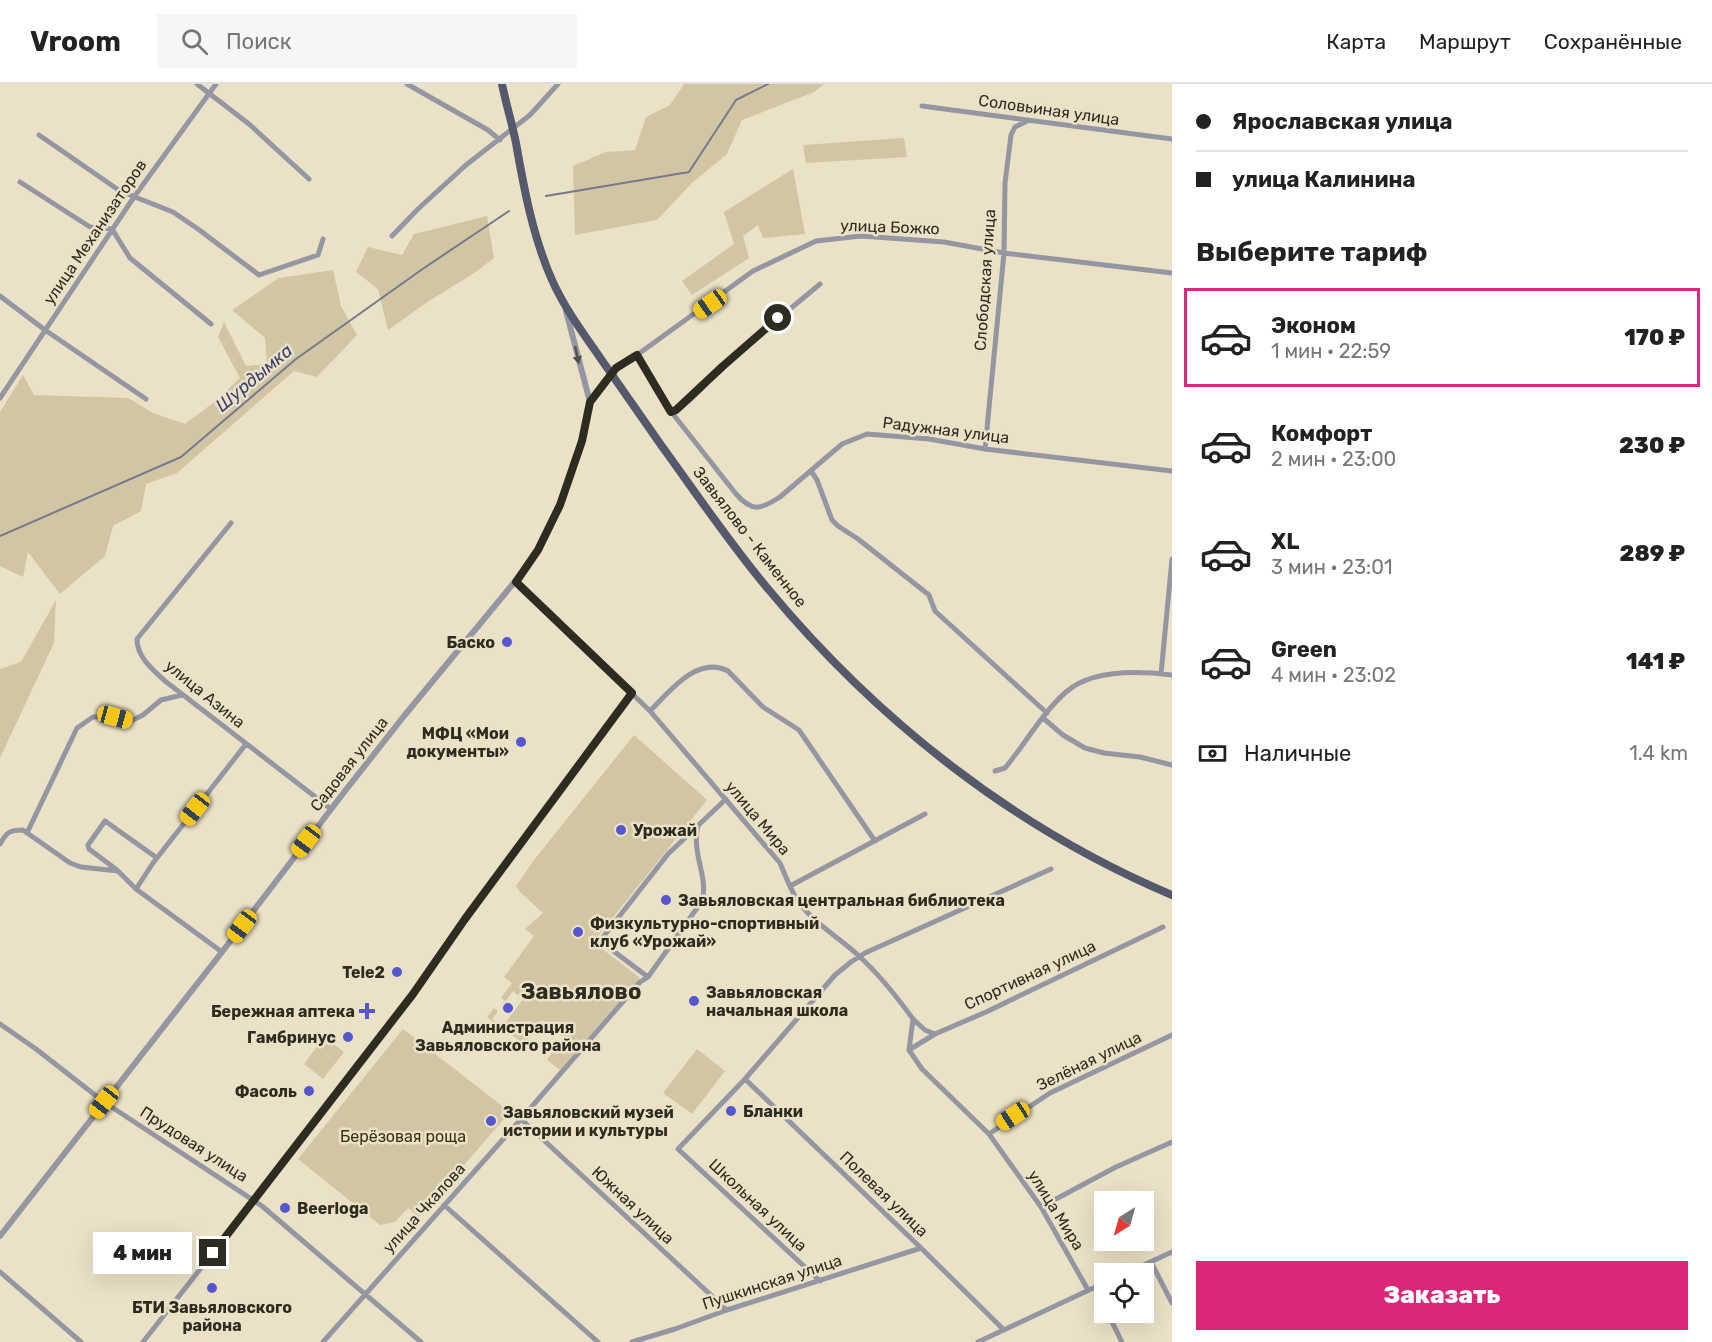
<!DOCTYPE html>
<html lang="ru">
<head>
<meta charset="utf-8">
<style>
	body { margin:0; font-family:Rubik,sans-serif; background:#f6f6f6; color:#222; height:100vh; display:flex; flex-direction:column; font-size:22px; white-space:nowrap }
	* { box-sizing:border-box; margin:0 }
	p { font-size:20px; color:#767676 }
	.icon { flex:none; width:33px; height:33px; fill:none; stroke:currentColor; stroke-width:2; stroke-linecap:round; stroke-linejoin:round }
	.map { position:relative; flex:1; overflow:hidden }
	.sheet { display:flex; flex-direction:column; background:#fff; width:540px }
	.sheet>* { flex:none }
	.hud { display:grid; align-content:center; height:132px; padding:0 24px; background:#fff }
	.needle { width:39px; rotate:217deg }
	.buttons { position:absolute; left:1094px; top:1107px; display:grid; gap:12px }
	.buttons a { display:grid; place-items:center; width:60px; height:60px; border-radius:0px; background:#fff; box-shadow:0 6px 24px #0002; font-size:30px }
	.end { position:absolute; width:27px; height:27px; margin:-14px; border:8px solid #2e2b20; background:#fff; box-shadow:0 0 0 3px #fff }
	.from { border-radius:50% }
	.bubble { position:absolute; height:42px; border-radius:0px; background:#fff; box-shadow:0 6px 24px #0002; font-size:20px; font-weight:800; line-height:42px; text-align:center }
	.car { position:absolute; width:18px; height:36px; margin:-18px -9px; border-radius:8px; box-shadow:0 0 4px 2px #0007; background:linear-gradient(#f5c518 24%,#345 0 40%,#f5c518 0 76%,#345 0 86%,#f5c518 0) }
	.hud b { display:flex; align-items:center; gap:21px; height:57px; font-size:22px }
	.hud b+b { border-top:2px solid #e0e0e0 }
	.hud i { width:15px; height:15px; background:#222 }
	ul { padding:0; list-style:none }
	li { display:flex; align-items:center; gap:18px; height:99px; margin:0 12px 9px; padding:0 12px; border:3px solid transparent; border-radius:0px }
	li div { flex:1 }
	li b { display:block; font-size:22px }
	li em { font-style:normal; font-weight:800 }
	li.active { border-color:#db2777 }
	li>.icon { width:54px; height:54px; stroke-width:1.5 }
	h2 { padding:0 24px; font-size:27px; line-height:72px }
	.pay { display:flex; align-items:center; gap:15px; height:66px; padding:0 24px; font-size:22px }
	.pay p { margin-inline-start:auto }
	.primary-button { display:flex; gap:12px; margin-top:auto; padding:12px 24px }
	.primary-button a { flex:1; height:69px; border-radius:0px; background:#db2777; color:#fff; font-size:24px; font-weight:800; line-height:69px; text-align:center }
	header { display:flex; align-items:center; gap:36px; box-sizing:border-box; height:84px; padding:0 30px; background:#fff; border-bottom:2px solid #e0e0e0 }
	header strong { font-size:28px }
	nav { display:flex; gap:33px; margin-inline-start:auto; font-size:21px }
	.search { width:420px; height:54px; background:#f6f6f6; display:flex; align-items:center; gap:15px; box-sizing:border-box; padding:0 21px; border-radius:0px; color:#767676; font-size:22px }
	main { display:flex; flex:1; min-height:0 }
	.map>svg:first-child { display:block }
</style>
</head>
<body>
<header>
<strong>Vroom</strong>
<div class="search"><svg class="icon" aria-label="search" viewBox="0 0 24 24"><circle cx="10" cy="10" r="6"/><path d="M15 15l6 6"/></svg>Поиск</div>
<nav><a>Карта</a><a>Маршрут</a><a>Сохранённые</a></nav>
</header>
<main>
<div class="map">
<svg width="1172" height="1258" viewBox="0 0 1172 1258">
	<rect width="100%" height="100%" fill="#ebe1c6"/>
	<!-- green -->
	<path fill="#d1c5a4" d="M 684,0 L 824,0 L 814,8 L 742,36 L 727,70 L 692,99 L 657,136 L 575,151 L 573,82 L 606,68 L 635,66 L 646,33 L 670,21 Z
		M 904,54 L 907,73 L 806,79 L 803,61 Z
		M 793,85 L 805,150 L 763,154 L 758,141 L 743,152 L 749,174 L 692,211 L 682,197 L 734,160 L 724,128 Z
		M 487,132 L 494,174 L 477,187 L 426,219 L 388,246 L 378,205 L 356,188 L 368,163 L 402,171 L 414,150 Z
		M 333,186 L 341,222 L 357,251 L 317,293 L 294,287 L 177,389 L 146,400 L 141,427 L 113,442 L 105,472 L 60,510 L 28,468 L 23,493 L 0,482 L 0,328 L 23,291 L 34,311 L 128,314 L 153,329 L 185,340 L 213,319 L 240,294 L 218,253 L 224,238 L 246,282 L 267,280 L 265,254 L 232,226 L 279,194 Z
		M 56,516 L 54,559 L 0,674 L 0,585 L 21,578 Z
		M 634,651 L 707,716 L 599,851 L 592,857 L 640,894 L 560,986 L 547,976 L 564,952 L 542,936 L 524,960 L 487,933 L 494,924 L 498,927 L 492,935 L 503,942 L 523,915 L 513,907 L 506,917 L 501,914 L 512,899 L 504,893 L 534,852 L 525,845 L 543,829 L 519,807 L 516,802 L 534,776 Z
		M 403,945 L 510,1028 L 419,1133 L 408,1124 L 395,1138 L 380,1141 L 298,1075 Z
		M 324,953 L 344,968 L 323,995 L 304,980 Z
		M 697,965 L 725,987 L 692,1030 L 663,1009 Z"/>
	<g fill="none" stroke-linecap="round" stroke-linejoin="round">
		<!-- stream -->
		<path stroke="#75798f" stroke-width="2" d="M 546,112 L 689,88 L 736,16 L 768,0
			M 0,452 L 181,373 L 296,275 L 424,184 L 509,127"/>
		<!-- minor -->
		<path stroke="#9496a2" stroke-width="5" d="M 197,0 L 249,40 L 309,95
			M 407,0 L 488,46 L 500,56
			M 922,22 L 1172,55
			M 39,51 L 120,107 L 173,128 L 198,145 L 259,191 L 318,171 L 323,155
			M 20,98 L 90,143 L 112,145 L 130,174 L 211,240
			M 392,152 L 418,125 L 466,81 L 530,31 L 558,0
			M 0,212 L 45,246 L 146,315
			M 637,271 L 669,325 L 736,410 C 752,428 760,426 780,413 L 842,360 L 867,350 L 929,355 L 985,365 L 1172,387
			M 610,291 L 616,284 L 637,271 L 753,187 L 816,157 L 861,152 L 944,158 L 1004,169 L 1172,189
			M 0,314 L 134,113 L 216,0
			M 671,328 C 689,322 709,295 723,282 C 755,253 788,227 820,200
			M 985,365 L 1004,169 L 1005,99 L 1011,51 L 1015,43 L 1027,37
			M 811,387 L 817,396 L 832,436 L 838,442 L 858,455 L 929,511 L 935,527 L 1047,629
			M 231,439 L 137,555 C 137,573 152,585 165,597 L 331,725
			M 516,498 L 650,627 L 780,779 C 786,793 791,808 800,820 C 816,841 840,854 859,872 C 880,891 897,913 913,935 L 909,966 L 922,985 L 989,1050 L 1041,1123 L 1088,1206
			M 1161,590 L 1172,475
			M 650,627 C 669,608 697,571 728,587 L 763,623 L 799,646 L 875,757
			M 1043,634 L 1063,651 L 1085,664 L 1104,669 L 1140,673 L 1172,681
			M 995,687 L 1005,684 C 1025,660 1043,628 1066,608 C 1092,585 1140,587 1172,591
			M 27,749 L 77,644 L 93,633 L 115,633 L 131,637 L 143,631 L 161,616 L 182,611
			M 0,760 C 7,748 9,746 23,746 L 70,779 L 81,783 L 118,787 L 136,805 L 222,868
			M 117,786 L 89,765 L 88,761 L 105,737 L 157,774
			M 790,802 L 925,730
			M 136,805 L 153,779 L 246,660
			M 648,893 L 600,857 L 668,770 L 726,715
			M 913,935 L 925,946 L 935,950
			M 0,940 L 36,965 L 104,1018 L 262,1122 L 421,1258
			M 909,966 L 935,950 L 986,928 L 1163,843
			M 745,995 L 921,1164 L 1004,1246
			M 521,1035 L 727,1226
			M 989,1050 L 1050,1009 L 1172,951
			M 444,1121 L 598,1258
			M 1041,1123 L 1116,1083 L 1172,1058
			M 1151,1178 L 1172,1219
			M 0,1188 L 81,1258
			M 1124,1190 L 1172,1168
			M 820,1197 L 678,1065 L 745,995 L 835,891 L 851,878 L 865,869 L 1051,785
			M 1095,1203 L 1104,1222
			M 1107,1228 L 1122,1258
			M 143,1258 L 237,1138 L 413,910 L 465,835 L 632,609
			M 323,1258 L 521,1035 L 640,898 L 648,893 L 702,817 C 709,793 691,770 698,742
			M 632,1258 L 675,1245 L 727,1226 L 921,1164
			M 978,1258 L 1104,1199"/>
		<!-- tertiary -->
		<path stroke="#9496a2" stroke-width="6" d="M 566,227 L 590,318
			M 0,1152 L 222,868 L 345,707 L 404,632 L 526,484 L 538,466 L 560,421 L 582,356 L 590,318 L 610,291"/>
		<!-- primary -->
		<path stroke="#55596c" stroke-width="8" d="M 502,0 C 506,20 512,39 516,59 C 524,105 533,153 552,196 C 565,225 583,249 601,275 C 621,304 641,332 661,361 C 696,409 730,460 769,506 C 877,636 1015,745 1172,811"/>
	</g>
	<!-- one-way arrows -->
	<defs><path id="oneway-solid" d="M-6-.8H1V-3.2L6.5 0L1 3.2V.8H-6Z" transform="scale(1.5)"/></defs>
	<use fill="#52504e" href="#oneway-solid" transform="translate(577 271) rotate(78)"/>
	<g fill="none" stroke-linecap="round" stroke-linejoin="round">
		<!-- route -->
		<path stroke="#2e2b20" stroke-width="8" d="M 213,1169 L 413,910 L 465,835 L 632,609 L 516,498 L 538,466 L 560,421 L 582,357 L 590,318 L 616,284 L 637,271 L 669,325 L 671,328 L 676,326 L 723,282 L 778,234"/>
	</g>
	<!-- markers -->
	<g fill="#5557ce" stroke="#ebe1c6" stroke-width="2">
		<circle cx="507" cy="558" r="6"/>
		<circle cx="521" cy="658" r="6"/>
		<circle cx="621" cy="746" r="6"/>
		<circle cx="666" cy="816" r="6"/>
		<circle cx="578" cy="848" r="6"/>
		<circle cx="397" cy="888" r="6"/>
		<circle cx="694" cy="917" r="6"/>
		<circle cx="508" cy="924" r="6"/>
		<path d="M364 918h6v6h6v6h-6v6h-6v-6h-6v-6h6z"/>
		<circle cx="348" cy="953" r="6"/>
		<circle cx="309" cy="1007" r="6"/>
		<circle cx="731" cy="1027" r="6"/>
		<circle cx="491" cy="1037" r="6"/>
		<circle cx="285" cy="1124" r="6"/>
		<circle cx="212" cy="1204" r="6"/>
	</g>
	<g text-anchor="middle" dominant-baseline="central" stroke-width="5" stroke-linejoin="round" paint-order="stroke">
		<!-- street labels -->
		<g font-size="16" fill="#2e2b20" stroke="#ebe1c6">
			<text transform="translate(1049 26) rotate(8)">Соловьиная улица</text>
			<text transform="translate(890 143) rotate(2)">улица Божко</text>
			<text transform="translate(95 148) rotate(-56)">улица Механизаторов</text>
			<text transform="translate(985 196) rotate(-86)">Слободская улица</text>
			<text transform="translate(946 346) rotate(7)">Радужная улица</text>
			<text transform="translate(750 453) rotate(52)">Завьялово - Каменное</text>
			<text transform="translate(205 610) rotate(39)">улица Азина</text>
			<text transform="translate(349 680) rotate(-52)">Садовая улица</text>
			<text transform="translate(758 734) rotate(50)">улица Мира</text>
			<text transform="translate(1030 891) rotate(-25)">Спортивная улица</text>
			<text transform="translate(1089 977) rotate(-26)">Зелёная улица</text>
			<text transform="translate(194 1060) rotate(33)">Прудовая улица</text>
			<text transform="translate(884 1110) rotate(44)">Полевая улица</text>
			<text transform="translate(633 1121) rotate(43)">Южная улица</text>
			<text transform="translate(758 1121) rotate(43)">Школьная улица</text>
			<text transform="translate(424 1124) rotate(-48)">улица Чкалова</text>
			<text transform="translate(1056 1126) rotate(58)">улица Мира</text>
			<text transform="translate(772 1198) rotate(-18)">Пушкинская улица</text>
		</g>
		<!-- poi labels -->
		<g font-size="16" font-weight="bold" fill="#2e2b20" stroke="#ebe1c6" text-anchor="start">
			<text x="495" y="558" text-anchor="end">Баско</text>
			<text x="509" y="649" text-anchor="end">МФЦ «Мои<tspan x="509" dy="18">документы»</tspan></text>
			<text x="633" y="746">Урожай</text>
			<text x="678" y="816">Завьяловская центральная библиотека</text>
			<text x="590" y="839">Физкультурно-спортивный<tspan x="590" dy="18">клуб «Урожай»</tspan></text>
			<text x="385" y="888" text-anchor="end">Tele2</text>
			<text x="706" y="908">Завьяловская<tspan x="706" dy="18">начальная школа</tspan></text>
			<text x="355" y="927" text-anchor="end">Бережная аптека</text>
			<text x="508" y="943" text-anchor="middle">Администрация<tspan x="508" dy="18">Завьяловского района</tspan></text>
			<text x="336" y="953" text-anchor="end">Гамбринус</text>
			<text x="297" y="1007" text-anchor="end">Фасоль</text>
			<text x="743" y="1027">Бланки</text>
			<text x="503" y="1028">Завьяловский музей<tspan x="503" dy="18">истории и культуры</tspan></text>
			<text x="297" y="1124">Beerloga</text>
			<text x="212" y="1223" text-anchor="middle">БТИ Завьяловского<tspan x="212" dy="18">района</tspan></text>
		</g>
		<!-- park labels -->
		<g font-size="16" fill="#392f0e" stroke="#ebe1c6">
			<text x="403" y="1052">Берёзовая роща</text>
		</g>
		<!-- water labels -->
		<g font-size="18" font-style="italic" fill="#3a3f71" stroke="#ebe1c6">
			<text transform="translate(254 294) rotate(-40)">Шурдымка</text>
		</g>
		<!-- district labels -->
		<g font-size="22" font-weight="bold" fill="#2e2b20" stroke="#ebe1c6">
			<text x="581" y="907">Завьялово</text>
		</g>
	</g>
</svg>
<div class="buttons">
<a><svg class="needle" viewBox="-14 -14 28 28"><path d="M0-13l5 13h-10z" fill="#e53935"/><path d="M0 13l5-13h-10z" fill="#767676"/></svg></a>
<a><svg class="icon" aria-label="locate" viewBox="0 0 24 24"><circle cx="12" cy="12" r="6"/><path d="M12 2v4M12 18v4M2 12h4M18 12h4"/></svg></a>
</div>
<i class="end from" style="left:778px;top:234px"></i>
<i class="end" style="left:213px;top:1169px"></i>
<div class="bubble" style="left:93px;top:1148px;width:99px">4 мин</div>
<i class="car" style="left:710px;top:220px;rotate:235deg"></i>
<i class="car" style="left:115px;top:633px;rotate:105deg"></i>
<i class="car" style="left:195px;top:725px;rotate:218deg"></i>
<i class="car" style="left:306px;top:757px;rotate:217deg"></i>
<i class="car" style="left:242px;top:842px;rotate:217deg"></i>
<i class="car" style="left:104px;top:1018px;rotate:218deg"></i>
<i class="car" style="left:1013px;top:1032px;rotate:237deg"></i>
</div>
<section class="sheet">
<div class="hud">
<b><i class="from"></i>Ярославская улица</b>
<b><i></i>улица Калинина</b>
</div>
<h2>Выберите тариф</h2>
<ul>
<li class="active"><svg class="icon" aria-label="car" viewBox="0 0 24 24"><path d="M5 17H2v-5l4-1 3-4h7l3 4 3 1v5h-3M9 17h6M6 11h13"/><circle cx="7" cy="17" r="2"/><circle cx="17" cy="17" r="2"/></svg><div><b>Эконом</b><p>1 мин · 22:59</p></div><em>170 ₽</em></li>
<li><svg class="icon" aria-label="car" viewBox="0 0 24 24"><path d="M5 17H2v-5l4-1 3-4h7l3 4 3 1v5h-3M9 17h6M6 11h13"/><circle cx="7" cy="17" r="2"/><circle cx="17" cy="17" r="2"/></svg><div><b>Комфорт</b><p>2 мин · 23:00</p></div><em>230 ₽</em></li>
<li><svg class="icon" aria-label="car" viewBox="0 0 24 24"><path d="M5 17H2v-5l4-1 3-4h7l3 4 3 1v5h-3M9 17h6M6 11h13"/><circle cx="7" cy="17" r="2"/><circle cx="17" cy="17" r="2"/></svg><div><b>XL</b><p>3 мин · 23:01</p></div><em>289 ₽</em></li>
<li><svg class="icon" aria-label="car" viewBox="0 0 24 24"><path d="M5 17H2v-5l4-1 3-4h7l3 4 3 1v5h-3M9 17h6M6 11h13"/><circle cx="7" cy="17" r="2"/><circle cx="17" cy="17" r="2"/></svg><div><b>Green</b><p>4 мин · 23:02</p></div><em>141 ₽</em></li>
</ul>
<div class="pay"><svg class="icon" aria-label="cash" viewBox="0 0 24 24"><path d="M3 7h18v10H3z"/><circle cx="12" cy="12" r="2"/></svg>Наличные<p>1.4 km</p></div>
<div class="primary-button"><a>Заказать</a></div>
</section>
</main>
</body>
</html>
